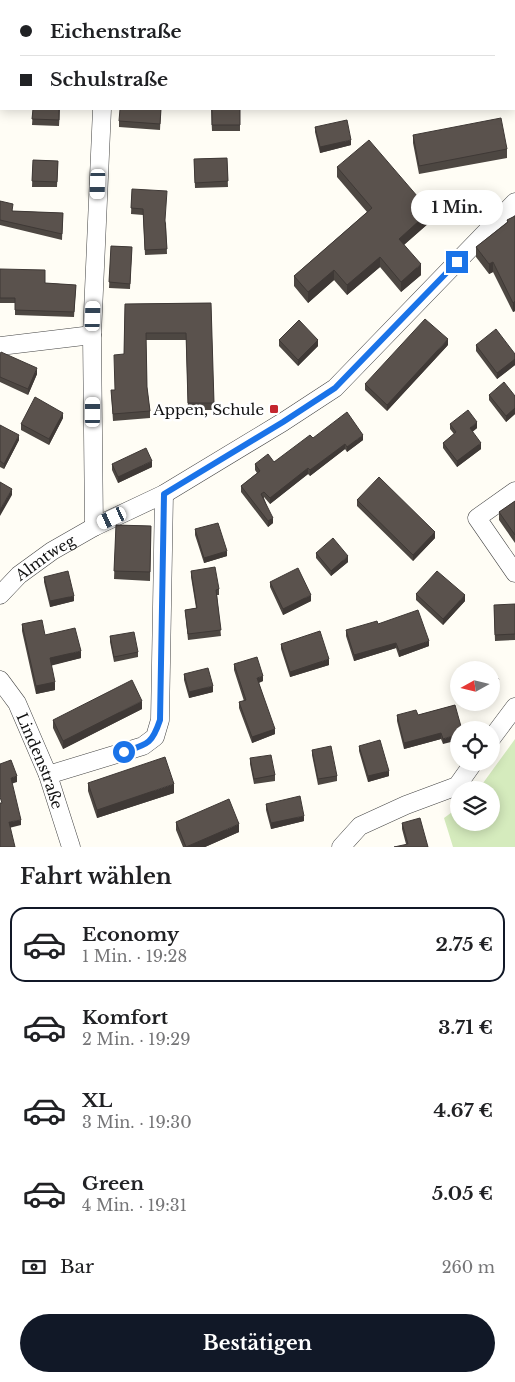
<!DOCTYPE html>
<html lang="de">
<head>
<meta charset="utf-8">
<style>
	body { margin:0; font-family:"Libre Baskerville",serif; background:#f6f6f6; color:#202124; height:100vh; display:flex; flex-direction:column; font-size:19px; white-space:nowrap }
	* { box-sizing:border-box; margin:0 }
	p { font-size:16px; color:#757577 }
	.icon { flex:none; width:28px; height:28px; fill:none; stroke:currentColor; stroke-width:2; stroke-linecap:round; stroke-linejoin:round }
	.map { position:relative; height:847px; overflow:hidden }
	.panel { display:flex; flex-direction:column; background:#fff; flex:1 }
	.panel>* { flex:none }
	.top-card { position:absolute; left:0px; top:0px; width:515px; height:110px; box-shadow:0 2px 12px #0003; display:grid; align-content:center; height:110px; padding:0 20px; background:#fff }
	.needle { width:32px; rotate:262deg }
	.tools { position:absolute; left:450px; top:661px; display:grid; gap:10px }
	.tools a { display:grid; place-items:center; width:50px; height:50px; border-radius:50%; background:#fff; box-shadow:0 2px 12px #0003; font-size:25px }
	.end { position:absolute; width:22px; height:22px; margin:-11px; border:6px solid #1a73e8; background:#fff; box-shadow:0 0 0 2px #fff }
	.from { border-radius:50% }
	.bubble { position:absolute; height:35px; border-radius:18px; background:#fff; box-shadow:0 2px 12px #0003; font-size:16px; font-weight:700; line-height:35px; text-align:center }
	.car { position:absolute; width:15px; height:30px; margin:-15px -8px; border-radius:6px; box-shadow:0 0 4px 1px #0007; background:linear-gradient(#fff 24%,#345 0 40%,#fff 0 76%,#345 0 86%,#fff 0) }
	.top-card b { display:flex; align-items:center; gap:18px; height:48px; font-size:19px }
	.top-card b+b { border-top:1px solid #e0e0e0 }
	.top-card i { width:12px; height:12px; background:#202124 }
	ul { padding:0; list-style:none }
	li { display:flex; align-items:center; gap:15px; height:75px; margin:0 10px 8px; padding:0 10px; border:2px solid transparent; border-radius:15px }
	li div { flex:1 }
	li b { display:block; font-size:19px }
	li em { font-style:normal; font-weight:700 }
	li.selected { border-color:#111827 }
	li>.icon { width:45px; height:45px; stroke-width:1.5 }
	h2 { padding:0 20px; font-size:22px; line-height:60px }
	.pay { display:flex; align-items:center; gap:12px; height:55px; padding:0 20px; font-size:19px }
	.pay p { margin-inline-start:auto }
	.primary-button { display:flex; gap:10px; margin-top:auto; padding:10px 20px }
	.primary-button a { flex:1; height:58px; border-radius:30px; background:#111827; color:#fff; font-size:20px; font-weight:700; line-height:58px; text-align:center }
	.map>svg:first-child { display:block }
</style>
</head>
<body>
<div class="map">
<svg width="515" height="847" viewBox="0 0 515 847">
	<rect width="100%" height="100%" fill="#fffdf5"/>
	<!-- green -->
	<path fill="#d5ebbd" d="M 515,739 L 515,847 L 453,847 L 444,818 L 459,807 L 459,822 L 491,822 L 491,790 L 478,790 Z"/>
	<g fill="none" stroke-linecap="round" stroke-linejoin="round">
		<!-- minor casing -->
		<g stroke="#444" stroke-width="19">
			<g id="minor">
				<path d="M 101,0 L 101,1"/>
				<path d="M 484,1 L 491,0"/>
				<path d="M 0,346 L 92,335"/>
				<path d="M 515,491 L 477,518 L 515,573"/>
				<path d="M 94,527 L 92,335 L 102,109"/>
				<path id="s1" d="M 0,595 L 19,575 L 52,551 L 94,527 L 164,494 L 283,422 L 335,388 L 515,202"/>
				<path id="s2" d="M 0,680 L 17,703 L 48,775 L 71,847"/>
				<path d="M 491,739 L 515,707"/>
				<path d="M 48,775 L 143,746 L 155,737 L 160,720 L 164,494"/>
				<path d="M 341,847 L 360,826 L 406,805 L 457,786 L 474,762"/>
			</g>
		</g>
		<!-- minor -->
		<use href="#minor" stroke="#fff" stroke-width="18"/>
	</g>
	<!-- wall -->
	<path fill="#4d4742" d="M 33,109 L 60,109 L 59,126 L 32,125 Z
		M 161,109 L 160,130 L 119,127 L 119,121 Z
		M 211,109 L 240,109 L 240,131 L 212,131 Z
		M 315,127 L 351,145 L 320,153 L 315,132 Z
		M 413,135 L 507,149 L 507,158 L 419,174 L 413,143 Z
		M 227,158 L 228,187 L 195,188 L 194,159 Z
		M 33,160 L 58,161 L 57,187 L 32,187 Z
		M 337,167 L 430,222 L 404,245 L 421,275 L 401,292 L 380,267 L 347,295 L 334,280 L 308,303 L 294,286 L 294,276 L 367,212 L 337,177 Z
		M 132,189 L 166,223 L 167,254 L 145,255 L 143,215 L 131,214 Z
		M 0,201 L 13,211 L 63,213 L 62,240 L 0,225 Z
		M 515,216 L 515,311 L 513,312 L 493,272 L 489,274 L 476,257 L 476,247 L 507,222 L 507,220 Z
		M 111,246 L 132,247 L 130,289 L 109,288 Z
		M 0,269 L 45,283 L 76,285 L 74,317 L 15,315 L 15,303 L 0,303 Z
		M 211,303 L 214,410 L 188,410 L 186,340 L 146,340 L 147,387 L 150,411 L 150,418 L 113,421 L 111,390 L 115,390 L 124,354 L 125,304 Z
		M 279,340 L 318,346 L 298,366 L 279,346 Z
		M 448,345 L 387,411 L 365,390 L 365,384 Z
		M 476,345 L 515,354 L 515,365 L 497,379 L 476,351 Z
		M 0,354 L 37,374 L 28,395 L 0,382 Z
		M 489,395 L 515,396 L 515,414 L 506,422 L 489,400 Z
		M 63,418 L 49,445 L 21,430 L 21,424 Z
		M 450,424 L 477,428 L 472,432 L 481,449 L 457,467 L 443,448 L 443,443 L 454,434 L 450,429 Z
		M 0,425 L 19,440 L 4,469 L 0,467 Z
		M 313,438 L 363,440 L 347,452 L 345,449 L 310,476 L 308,474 L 270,504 L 264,497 L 264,498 L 273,523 L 268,527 L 241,492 L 241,486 L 257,473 L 255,470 L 255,464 L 274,462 Z
		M 112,464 L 152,467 L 118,483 L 112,470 Z
		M 357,500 L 435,538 L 413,561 L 357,506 Z
		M 515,501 L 515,543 L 499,520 L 499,512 Z
		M 116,525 L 151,526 L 150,581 L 114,579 Z
		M 195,529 L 227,556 L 204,563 L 195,535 Z
		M 316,553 L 348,562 L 331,576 L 316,558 Z
		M 191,571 L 219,589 L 219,595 L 217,595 L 221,636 L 188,640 L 185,610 L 196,608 L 191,577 Z
		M 44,577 L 74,601 L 50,607 L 44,582 Z
		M 270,582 L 311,601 L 283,615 L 270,587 Z
		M 416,594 L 465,601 L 443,625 L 416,600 Z
		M 515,604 L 515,640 L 495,641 L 494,610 Z
		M 22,624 L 81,658 L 51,665 L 55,690 L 36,694 L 22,631 Z
		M 378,624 L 429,646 L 399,657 L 396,648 L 354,661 L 346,636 L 346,630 Z
		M 110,636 L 138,652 L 138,657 L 114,662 L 110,642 Z
		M 281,644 L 329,665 L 290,677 L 281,649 Z
		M 234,664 L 263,681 L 259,683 L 275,734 L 252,743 L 239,708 L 239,702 L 244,701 L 234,670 Z
		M 184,674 L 213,692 L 189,698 L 184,680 Z
		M 455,705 L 443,744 L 441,739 L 404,749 L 397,721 L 397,715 L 418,715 Z
		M 142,709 L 63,749 L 53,728 L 53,720 Z
		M 359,746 L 389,776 L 368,782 L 359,751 Z
		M 312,750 L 337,776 L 337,781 L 318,785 L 312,755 Z
		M 250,758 L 275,775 L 275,781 L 254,784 L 250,764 Z
		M 88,783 L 174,793 L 97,818 L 88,791 Z
		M 266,804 L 304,821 L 271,829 L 266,810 Z
		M 176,822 L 239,832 L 205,847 L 183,847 L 176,830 Z
		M 402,823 L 428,847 L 406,844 L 402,829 Z"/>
	<!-- shaded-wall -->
	<path fill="#3f3936" d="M 351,140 L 351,145 L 320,153 L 320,147 Z
		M 430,211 L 430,222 L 399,249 L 399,239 Z
		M 380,257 L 380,267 L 347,295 L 347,285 Z
		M 493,262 L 493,272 L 489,274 L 489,264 Z
		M 421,264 L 421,275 L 401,292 L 401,282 Z
		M 334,270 L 334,280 L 308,303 L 308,292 Z
		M 515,301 L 515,311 L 513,312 L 513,303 Z
		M 448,339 L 448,345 L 387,411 L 387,405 Z
		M 318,340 L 318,346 L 298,366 L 298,360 Z
		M 515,359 L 515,365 L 497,379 L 497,373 Z
		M 37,368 L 37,374 L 28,395 L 28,389 Z
		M 515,408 L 515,414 L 506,422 L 506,416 Z
		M 63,413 L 63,418 L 49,445 L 49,439 Z
		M 477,422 L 477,428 L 470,434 L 470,428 Z
		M 19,435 L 19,440 L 4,469 L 4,464 Z
		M 363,435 L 363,440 L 347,452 L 347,447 Z
		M 481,443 L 481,449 L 457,467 L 457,461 Z
		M 345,444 L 345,449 L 310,476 L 310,470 Z
		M 152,461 L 152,467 L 118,483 L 118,477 Z
		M 308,468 L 308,474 L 270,504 L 270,498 Z
		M 12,489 L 12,495 L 0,516 L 0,510 Z
		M 273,518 L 273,523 L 268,527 L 268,521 Z
		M 435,532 L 435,538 L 413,561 L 413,555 Z
		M 227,551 L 227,556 L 204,563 L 204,558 Z
		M 348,556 L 348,562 L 331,576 L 331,571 Z
		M 311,595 L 311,601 L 283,615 L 283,609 Z
		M 465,595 L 465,601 L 443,625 L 443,619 Z
		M 74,596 L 74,601 L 50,607 L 50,601 Z
		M 429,641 L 429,646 L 399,657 L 399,651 Z
		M 396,643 L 396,648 L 354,661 L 354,655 Z
		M 81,651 L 81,658 L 50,666 L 50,658 Z
		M 329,659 L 329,665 L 290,677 L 290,672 Z
		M 263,676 L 263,681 L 257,683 L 257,678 Z
		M 499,679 L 499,684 L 491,695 L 491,689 Z
		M 55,682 L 55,690 L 36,694 L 36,686 Z
		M 213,686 L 213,692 L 189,698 L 189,692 Z
		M 142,701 L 142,709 L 63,749 L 63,741 Z
		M 275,729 L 275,734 L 252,743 L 252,737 Z
		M 441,733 L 441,739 L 404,749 L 404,743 Z
		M 459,734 L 459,740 L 443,744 L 443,739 Z
		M 389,771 L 389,776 L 368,782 L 368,776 Z
		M 17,776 L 17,782 L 11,784 L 11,778 Z
		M 174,784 L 174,793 L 97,818 L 97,810 Z
		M 304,816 L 304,821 L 271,829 L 271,823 Z
		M 21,820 L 21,825 L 9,828 L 9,822 Z
		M 239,824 L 239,832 L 205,847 L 187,847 Z"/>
	<!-- building -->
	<path fill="#5a524d" stroke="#3f3936" d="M 132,0 L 162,0 L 162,1 L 132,1 Z
		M 211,0 L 245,0 L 245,1 L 211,1 Z
		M 0,80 L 1,80 L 1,102 L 0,102 Z
		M 33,109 L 59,109 L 59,120 L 32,119 Z
		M 120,109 L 161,109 L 160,124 L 119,121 Z
		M 212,109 L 240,109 L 240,125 L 212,125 Z
		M 501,118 L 507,149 L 419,166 L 413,135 Z
		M 347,120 L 351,140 L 320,147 L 315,127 Z
		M 369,140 L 430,211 L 399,239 L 421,264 L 401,282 L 380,257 L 347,285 L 334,270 L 308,292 L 294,276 L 372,208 L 337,167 Z
		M 227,158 L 228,181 L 195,183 L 194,159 Z
		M 33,160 L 58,161 L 57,182 L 32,181 Z
		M 132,189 L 167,191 L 165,220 L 167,249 L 145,250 L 143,209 L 131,208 Z
		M 0,201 L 13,204 L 12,211 L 63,213 L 62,234 L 0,220 Z
		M 515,216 L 515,301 L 513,303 L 493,262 L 489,264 L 476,247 L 508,222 L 507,220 Z
		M 111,246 L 132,247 L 130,284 L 109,282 Z
		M 0,269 L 45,270 L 45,283 L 76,285 L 74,312 L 15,310 L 15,298 L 0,298 Z
		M 211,303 L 214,403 L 188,403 L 186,333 L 146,333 L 147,387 L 150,411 L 113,414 L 111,390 L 115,390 L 114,355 L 124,354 L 125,304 Z
		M 425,319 L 448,339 L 387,405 L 365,384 Z
		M 299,320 L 318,340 L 298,360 L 279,340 Z
		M 496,329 L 515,354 L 515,359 L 497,373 L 476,345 Z
		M 1,352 L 37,368 L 28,389 L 0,377 L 0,354 Z
		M 504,382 L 515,396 L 515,408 L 506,416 L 489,395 Z
		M 35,397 L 63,413 L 49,439 L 21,424 Z
		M 468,410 L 477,422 L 470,428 L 481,443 L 457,461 L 443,443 L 456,432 L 450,424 Z
		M 347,412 L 363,435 L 347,447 L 345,444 L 310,470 L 308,468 L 270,498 L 264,492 L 261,494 L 273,518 L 268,521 L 241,486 L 260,471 L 255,464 L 268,454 L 274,462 L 310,435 L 313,438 Z
		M 0,425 L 19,435 L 4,464 L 0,461 Z
		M 146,448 L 152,461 L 118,477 L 112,464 Z
		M 379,477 L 435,532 L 413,555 L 357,500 Z
		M 0,482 L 12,489 L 0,510 Z
		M 515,501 L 515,535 L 499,512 Z
		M 218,523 L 227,551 L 204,558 L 195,529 Z
		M 116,525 L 151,526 L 150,572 L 114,571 Z
		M 333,538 L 348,556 L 331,571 L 316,553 Z
		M 215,567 L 219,589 L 216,590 L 221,630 L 188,634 L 185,610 L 197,608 L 191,571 Z
		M 298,568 L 311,595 L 283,609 L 270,582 Z
		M 68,571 L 74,596 L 50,601 L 44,577 Z
		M 437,571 L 465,595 L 443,619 L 416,594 Z
		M 515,604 L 515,634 L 495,635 L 494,605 Z
		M 418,610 L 429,641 L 399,651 L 396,643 L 354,655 L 346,630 L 377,621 L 378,624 Z
		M 42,620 L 45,635 L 75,628 L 81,651 L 50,658 L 55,682 L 36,686 L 22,624 Z
		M 320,631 L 329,659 L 290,672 L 281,644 Z
		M 134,632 L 138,652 L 114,657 L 110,636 Z
		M 257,657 L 263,676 L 257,678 L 275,729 L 252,737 L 239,702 L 246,700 L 234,664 Z
		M 478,664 L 487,670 L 474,670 Z
		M 208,668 L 213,686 L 189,692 L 184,674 Z
		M 491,673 L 499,679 L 491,689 Z
		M 132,680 L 142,701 L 63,741 L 53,720 Z
		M 455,705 L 462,730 L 459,730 L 459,734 L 443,739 L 441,733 L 404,743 L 397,715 L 416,710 L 418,715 Z
		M 380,740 L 389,771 L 368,776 L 359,746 Z
		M 331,746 L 337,776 L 318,779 L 312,750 Z
		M 271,755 L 275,775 L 254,779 L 250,758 Z
		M 165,757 L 174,784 L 97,810 L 88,783 Z
		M 11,760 L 17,776 L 11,778 L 21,820 L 9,822 L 15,847 L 0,847 L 0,803 L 2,803 L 0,797 L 0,764 Z
		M 300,796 L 304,816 L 271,823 L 266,804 Z
		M 229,799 L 239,824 L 186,847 L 176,822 Z
		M 420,818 L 428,847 L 394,847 L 408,844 L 402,823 Z"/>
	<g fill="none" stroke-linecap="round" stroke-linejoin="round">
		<!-- route -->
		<path stroke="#1a73e8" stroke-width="6" d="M 124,752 C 148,744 152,744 160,720 L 164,494 L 283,422 L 335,388 L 457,262"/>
	</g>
	<!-- markers -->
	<rect fill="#c4262e" stroke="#fff" stroke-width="2" x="269" y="404" width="10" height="10" rx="2.5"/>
	<g text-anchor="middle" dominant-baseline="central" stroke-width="5" stroke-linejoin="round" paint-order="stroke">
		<!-- poi labels -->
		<g font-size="15" fill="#111" stroke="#fff" text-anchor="end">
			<text x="264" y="409">Appen, Schule</text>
		</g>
		<!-- street labels -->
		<g font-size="15" fill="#111" stroke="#fff">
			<text stroke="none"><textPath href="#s1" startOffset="59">Almtweg</textPath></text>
			<text stroke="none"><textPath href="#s2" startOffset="91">Lindenstraße</textPath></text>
		</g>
	</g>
</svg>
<div class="tools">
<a><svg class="needle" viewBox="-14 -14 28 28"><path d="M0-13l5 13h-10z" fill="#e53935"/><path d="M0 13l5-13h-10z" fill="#757577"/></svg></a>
<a><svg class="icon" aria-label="locate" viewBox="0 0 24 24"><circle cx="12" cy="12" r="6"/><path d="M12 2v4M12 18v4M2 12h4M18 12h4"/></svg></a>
<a><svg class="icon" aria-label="layers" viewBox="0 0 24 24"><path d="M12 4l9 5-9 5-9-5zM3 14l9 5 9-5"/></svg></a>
</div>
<i class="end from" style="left:124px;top:752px"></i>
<i class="end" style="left:457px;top:262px"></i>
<div class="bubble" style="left:411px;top:190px;width:92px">1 Min.</div>
<i class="car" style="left:98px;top:184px;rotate:182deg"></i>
<i class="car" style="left:93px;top:316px;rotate:2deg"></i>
<i class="car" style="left:93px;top:412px;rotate:0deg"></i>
<i class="car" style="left:112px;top:518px;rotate:245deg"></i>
<div class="top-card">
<b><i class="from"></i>Eichenstraße</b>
<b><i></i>Schulstraße</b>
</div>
</div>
<section class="panel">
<h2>Fahrt wählen</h2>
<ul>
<li class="selected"><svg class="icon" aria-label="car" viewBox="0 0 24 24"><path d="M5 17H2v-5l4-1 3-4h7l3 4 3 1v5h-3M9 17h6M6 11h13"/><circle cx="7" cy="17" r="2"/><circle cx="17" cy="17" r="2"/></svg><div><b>Economy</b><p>1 Min. · 19:28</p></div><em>2.75 €</em></li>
<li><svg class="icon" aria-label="car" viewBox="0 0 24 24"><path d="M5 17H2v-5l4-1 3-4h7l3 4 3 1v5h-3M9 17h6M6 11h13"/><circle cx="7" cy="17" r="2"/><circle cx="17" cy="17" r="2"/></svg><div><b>Komfort</b><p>2 Min. · 19:29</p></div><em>3.71 €</em></li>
<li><svg class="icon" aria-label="car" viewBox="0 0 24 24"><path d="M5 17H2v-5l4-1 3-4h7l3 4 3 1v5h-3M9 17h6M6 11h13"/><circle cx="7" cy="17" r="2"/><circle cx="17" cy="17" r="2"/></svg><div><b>XL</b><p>3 Min. · 19:30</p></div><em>4.67 €</em></li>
<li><svg class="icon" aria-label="car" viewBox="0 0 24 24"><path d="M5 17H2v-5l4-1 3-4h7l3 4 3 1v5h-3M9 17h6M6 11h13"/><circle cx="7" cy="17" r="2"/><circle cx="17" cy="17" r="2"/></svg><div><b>Green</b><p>4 Min. · 19:31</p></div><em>5.05 €</em></li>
</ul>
<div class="pay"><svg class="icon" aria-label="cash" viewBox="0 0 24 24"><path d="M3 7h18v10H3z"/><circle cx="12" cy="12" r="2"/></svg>Bar<p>260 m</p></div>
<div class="primary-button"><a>Bestätigen</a></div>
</section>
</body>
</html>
